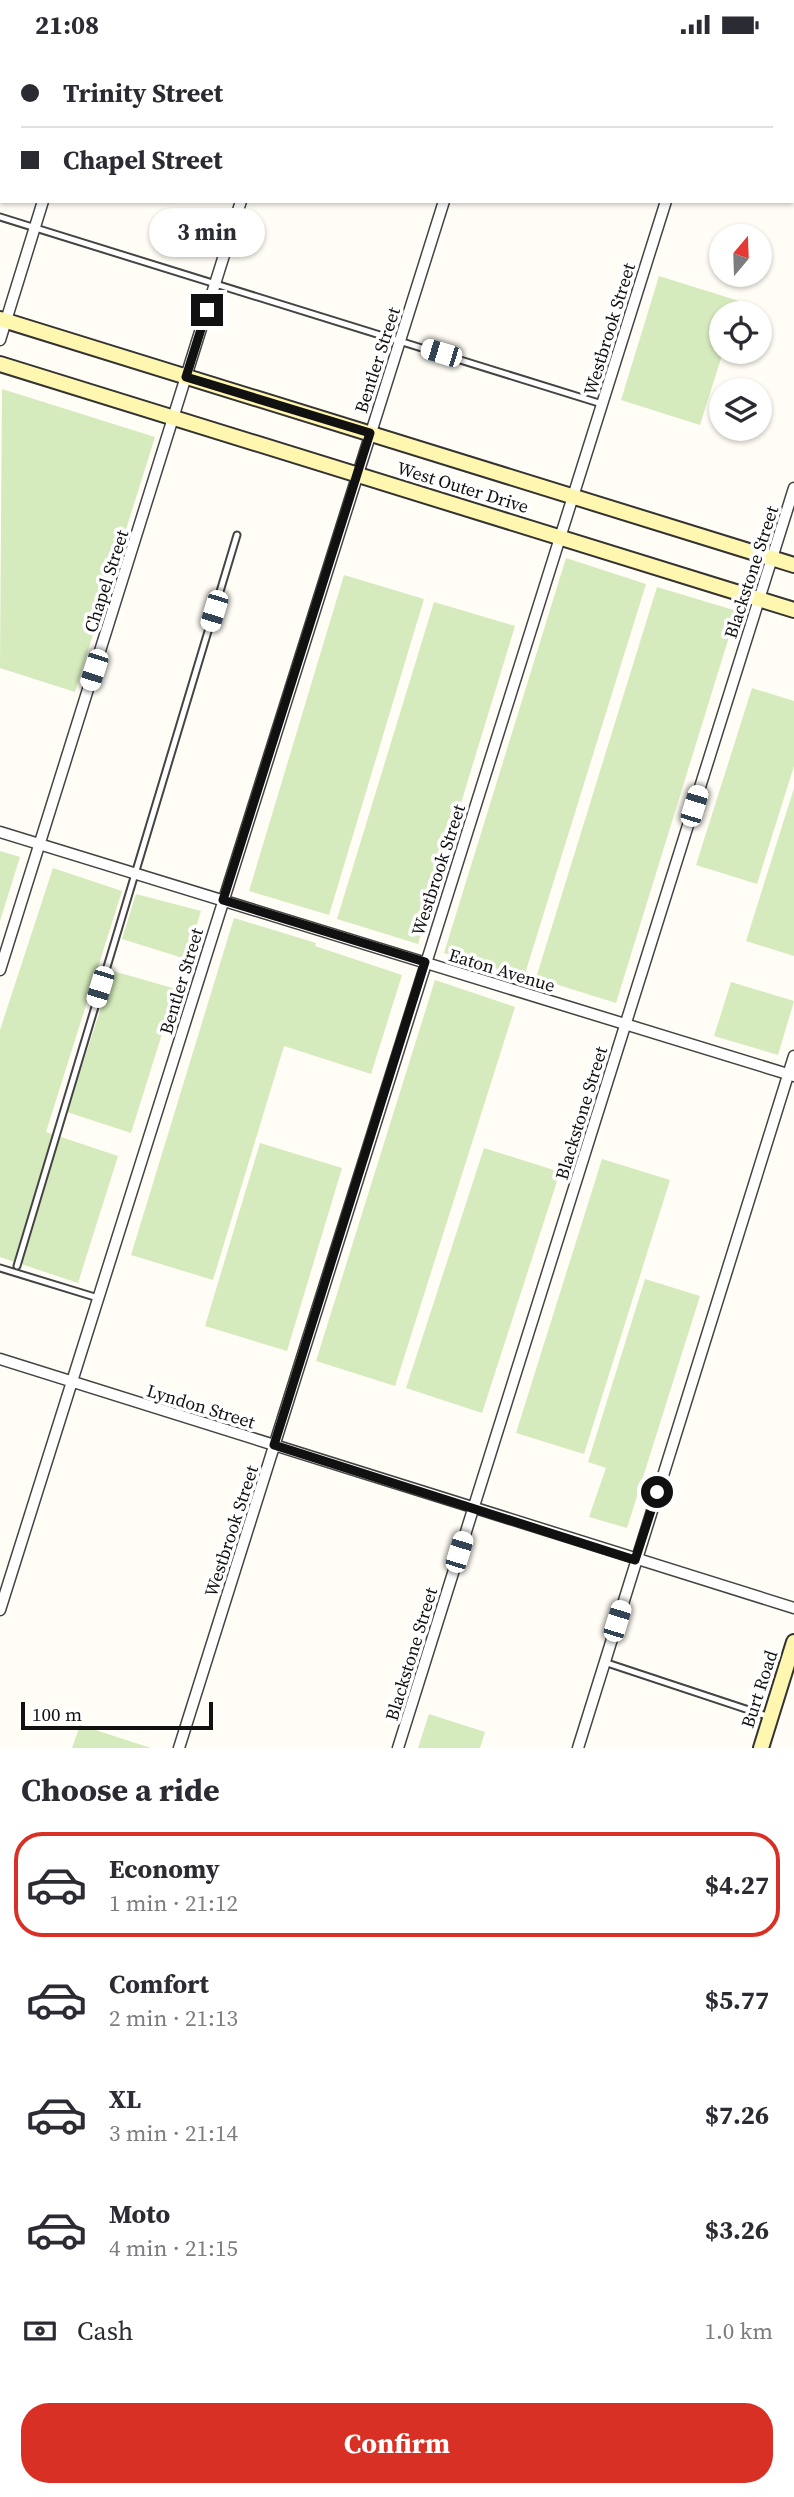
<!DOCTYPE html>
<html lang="en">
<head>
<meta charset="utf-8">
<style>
	body { margin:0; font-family:"Source Serif 4",serif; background:#f2f2f3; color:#2b2b33; height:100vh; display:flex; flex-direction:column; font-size:26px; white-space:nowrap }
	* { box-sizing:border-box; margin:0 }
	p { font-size:23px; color:#7c7c81 }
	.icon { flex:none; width:38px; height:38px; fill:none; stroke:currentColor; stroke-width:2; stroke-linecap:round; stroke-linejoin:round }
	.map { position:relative; height:1699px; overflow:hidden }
	.panel { display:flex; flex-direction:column; background:#fff; flex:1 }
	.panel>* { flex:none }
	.banner { position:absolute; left:0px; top:0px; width:794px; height:154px; box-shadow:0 2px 5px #0004; display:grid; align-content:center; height:154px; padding:0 21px; background:#fff }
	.needle { width:46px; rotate:19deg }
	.fabs { position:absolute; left:709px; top:175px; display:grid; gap:14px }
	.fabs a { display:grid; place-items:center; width:63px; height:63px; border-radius:50%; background:#fff; box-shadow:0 2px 5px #0004; font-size:35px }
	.scale { position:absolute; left:21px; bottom:18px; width:192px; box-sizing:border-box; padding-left:7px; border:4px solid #111; border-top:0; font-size:19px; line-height:24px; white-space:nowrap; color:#111; -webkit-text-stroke:5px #fff; paint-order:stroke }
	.end { position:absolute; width:32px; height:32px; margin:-16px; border:9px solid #111; background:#fff; box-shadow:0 0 0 4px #fff }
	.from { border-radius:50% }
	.bubble { position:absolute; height:49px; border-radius:24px; background:#fff; box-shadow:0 2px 5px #0004; font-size:23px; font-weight:700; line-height:49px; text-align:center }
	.car { position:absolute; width:21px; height:42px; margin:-21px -10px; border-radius:9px; box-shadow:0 0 5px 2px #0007; background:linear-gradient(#fff 24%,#345 0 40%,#fff 0 76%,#345 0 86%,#fff 0) }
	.banner b { display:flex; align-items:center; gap:24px; height:66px; font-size:26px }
	.banner b+b { border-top:2px solid #e1e1e2 }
	.banner i { width:18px; height:18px; background:#2b2b33 }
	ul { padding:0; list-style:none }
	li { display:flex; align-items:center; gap:21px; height:105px; margin:0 14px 10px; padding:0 7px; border:4px solid transparent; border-radius:28px }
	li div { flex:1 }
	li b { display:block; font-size:26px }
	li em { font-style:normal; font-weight:700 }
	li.current { border-color:#d93025 }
	li>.icon { width:63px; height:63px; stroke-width:1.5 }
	h2 { padding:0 21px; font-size:32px; line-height:84px }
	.pay { display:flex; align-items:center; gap:18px; height:77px; padding:0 21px; font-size:26px }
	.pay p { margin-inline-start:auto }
	.cta { display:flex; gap:14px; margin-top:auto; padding:14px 21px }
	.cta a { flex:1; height:80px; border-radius:28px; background:#d93025; color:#fff; font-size:28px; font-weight:700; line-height:80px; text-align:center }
	.status { display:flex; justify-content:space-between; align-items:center; height:49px; padding:0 35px; background:#fff; direction:ltr }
	.status svg { height:19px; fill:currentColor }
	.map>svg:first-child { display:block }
</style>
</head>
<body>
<div class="status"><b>21:08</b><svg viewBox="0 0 49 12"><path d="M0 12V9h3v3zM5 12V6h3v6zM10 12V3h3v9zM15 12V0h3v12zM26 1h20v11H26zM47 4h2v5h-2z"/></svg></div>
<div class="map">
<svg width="794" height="1699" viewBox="0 0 794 1699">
	<rect width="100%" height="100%" fill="#fffdf5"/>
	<!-- green -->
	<path fill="#d5ebbd" d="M 659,227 L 739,252 L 735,264 L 721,264 L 723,303 L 700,376 L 621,351 Z
		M 2,340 L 155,388 L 75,643 L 0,619 Z
		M 566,509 L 646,535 L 524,928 L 444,904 Z
		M 344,526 L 424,550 L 329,866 L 249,842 Z
		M 657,538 L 737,562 L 616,954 L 536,929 Z
		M 434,553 L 515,577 L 418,895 L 337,870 Z
		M 752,639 L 794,652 L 794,717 L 757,835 L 696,816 Z
		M 794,739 L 794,907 L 746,892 Z
		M 0,802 L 20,808 L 0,872 Z
		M 53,819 L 122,842 L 46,1083 L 118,1107 L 78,1234 L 0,1208 L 0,981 Z
		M 136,845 L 201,862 L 186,910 L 122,890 Z
		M 234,869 L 316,894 L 315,897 L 402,926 L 371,1025 L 284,997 L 213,1231 L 131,1206 Z
		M 113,922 L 176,940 L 131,1084 L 67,1063 Z
		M 435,931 L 515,958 L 395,1337 L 316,1312 Z
		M 731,933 L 794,952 L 778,1006 L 714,987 Z
		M 260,1094 L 342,1119 L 287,1302 L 205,1277 Z
		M 484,1099 L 560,1123 L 482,1364 L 406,1339 Z
		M 602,1110 L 670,1131 L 584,1405 L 516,1384 Z
		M 645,1230 L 700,1247 L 627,1479 L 589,1468 L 606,1419 L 588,1413 Z
		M 429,1665 L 485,1683 L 480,1699 L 418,1699 Z
		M 80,1676 L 151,1699 L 72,1699 Z"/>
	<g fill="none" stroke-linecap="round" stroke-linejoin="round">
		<!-- lane casing -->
		<g stroke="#444" stroke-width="9">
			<path id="lane" d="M 718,0 L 724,2
				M 793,23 L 794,24
				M 0,168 L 602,355
				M 17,1217 L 237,486
				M 0,1219 L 98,1249
				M 604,1613 L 770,1668"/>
		</g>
		<!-- street casing -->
		<g stroke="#444" stroke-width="13">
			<path id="street" d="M 89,2 L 90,0
				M 288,2 L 288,0
				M 491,2 L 492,0
				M 712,2 L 713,0
				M 0,291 L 43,152
				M 0,783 L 794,1027
				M 0,921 L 241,152
				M 0,1310 L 794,1559
				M 0,1561 L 444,152
				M 179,1699 L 666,152
				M 398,1699 L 794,439
				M 578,1699 L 794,1007"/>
		</g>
		<!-- secondary casing -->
		<g stroke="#333" stroke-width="18">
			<path id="secondary" d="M 0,270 L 794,516
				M 0,315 L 794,561
				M 761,1699 L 794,1593"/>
		</g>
		<!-- lane -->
		<use href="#lane" stroke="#fff" stroke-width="5"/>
		<!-- street -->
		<use href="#street" stroke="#fff" stroke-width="10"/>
		<!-- secondary -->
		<use href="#secondary" stroke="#fff6b0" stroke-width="14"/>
	</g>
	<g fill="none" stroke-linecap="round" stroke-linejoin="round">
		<!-- route -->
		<path stroke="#111" stroke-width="9" d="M 207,261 L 186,328 L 370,384 L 223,851 L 425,913 L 274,1396 L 635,1511 L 657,1443"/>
	</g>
	<g text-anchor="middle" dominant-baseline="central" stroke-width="7" stroke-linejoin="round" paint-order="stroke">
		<!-- street labels -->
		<g font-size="18" fill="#111" stroke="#fff">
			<text transform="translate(609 280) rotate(-73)">Westbrook Street</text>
			<text transform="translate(377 311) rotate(-72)">Bentler Street</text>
			<text transform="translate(463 438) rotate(17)">West Outer Drive</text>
			<text transform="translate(751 523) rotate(-72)">Blackstone Street</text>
			<text transform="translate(106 532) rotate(-72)">Chapel Street</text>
			<text transform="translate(438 821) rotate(-72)">Westbrook Street</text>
			<text transform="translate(502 921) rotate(17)">Eaton Avenue</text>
			<text transform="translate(181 932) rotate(-73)">Bentler Street</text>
			<text transform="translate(581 1064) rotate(-73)">Blackstone Street</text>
			<text transform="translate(201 1357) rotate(17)">Lyndon Street</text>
			<text transform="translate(231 1482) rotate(-72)">Westbrook Street</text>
			<text transform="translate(411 1605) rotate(-73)">Blackstone Street</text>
			<text transform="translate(759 1640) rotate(-72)">Burt Road</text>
		</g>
	</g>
</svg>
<div class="fabs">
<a><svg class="needle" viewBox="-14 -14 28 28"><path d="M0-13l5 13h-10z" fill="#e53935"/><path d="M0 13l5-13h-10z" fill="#7c7c81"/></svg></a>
<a><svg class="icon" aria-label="locate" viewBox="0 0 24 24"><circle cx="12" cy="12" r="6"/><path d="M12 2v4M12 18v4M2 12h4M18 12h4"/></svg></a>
<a><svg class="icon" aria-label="layers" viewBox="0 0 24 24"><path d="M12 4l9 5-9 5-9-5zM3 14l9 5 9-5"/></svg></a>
</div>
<div class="scale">100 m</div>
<i class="end from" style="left:657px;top:1443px"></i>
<i class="end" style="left:207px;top:261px"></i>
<div class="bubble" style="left:149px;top:159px;width:116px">3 min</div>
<i class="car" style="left:441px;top:304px;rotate:287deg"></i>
<i class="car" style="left:214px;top:562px;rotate:197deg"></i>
<i class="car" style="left:94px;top:621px;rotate:198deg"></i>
<i class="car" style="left:694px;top:757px;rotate:17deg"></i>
<i class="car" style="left:100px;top:938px;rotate:197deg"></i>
<i class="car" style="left:459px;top:1503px;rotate:17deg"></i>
<i class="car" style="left:617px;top:1572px;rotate:17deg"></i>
<div class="banner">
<b><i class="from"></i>Trinity Street</b>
<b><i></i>Chapel Street</b>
</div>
</div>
<section class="panel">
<h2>Choose a ride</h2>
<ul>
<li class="current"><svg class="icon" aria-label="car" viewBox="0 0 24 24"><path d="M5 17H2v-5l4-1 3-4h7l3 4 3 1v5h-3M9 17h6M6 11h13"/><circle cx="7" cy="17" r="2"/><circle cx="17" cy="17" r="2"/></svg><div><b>Economy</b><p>1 min · 21:12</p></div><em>$4.27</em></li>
<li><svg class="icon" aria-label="car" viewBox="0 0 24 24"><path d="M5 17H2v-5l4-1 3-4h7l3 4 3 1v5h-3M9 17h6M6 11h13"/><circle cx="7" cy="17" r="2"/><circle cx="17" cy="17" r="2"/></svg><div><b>Comfort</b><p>2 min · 21:13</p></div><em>$5.77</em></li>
<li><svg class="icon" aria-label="car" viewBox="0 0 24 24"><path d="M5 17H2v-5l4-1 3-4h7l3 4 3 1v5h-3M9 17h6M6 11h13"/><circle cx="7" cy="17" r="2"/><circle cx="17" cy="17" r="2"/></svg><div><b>XL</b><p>3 min · 21:14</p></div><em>$7.26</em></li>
<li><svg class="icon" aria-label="car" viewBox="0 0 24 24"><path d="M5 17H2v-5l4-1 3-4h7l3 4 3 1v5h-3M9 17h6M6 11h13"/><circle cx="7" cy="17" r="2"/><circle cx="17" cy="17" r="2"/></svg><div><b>Moto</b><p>4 min · 21:15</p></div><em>$3.26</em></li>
</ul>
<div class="pay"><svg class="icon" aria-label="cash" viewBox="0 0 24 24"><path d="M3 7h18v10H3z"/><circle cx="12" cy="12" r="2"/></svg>Cash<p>1.0 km</p></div>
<div class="cta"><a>Confirm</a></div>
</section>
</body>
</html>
